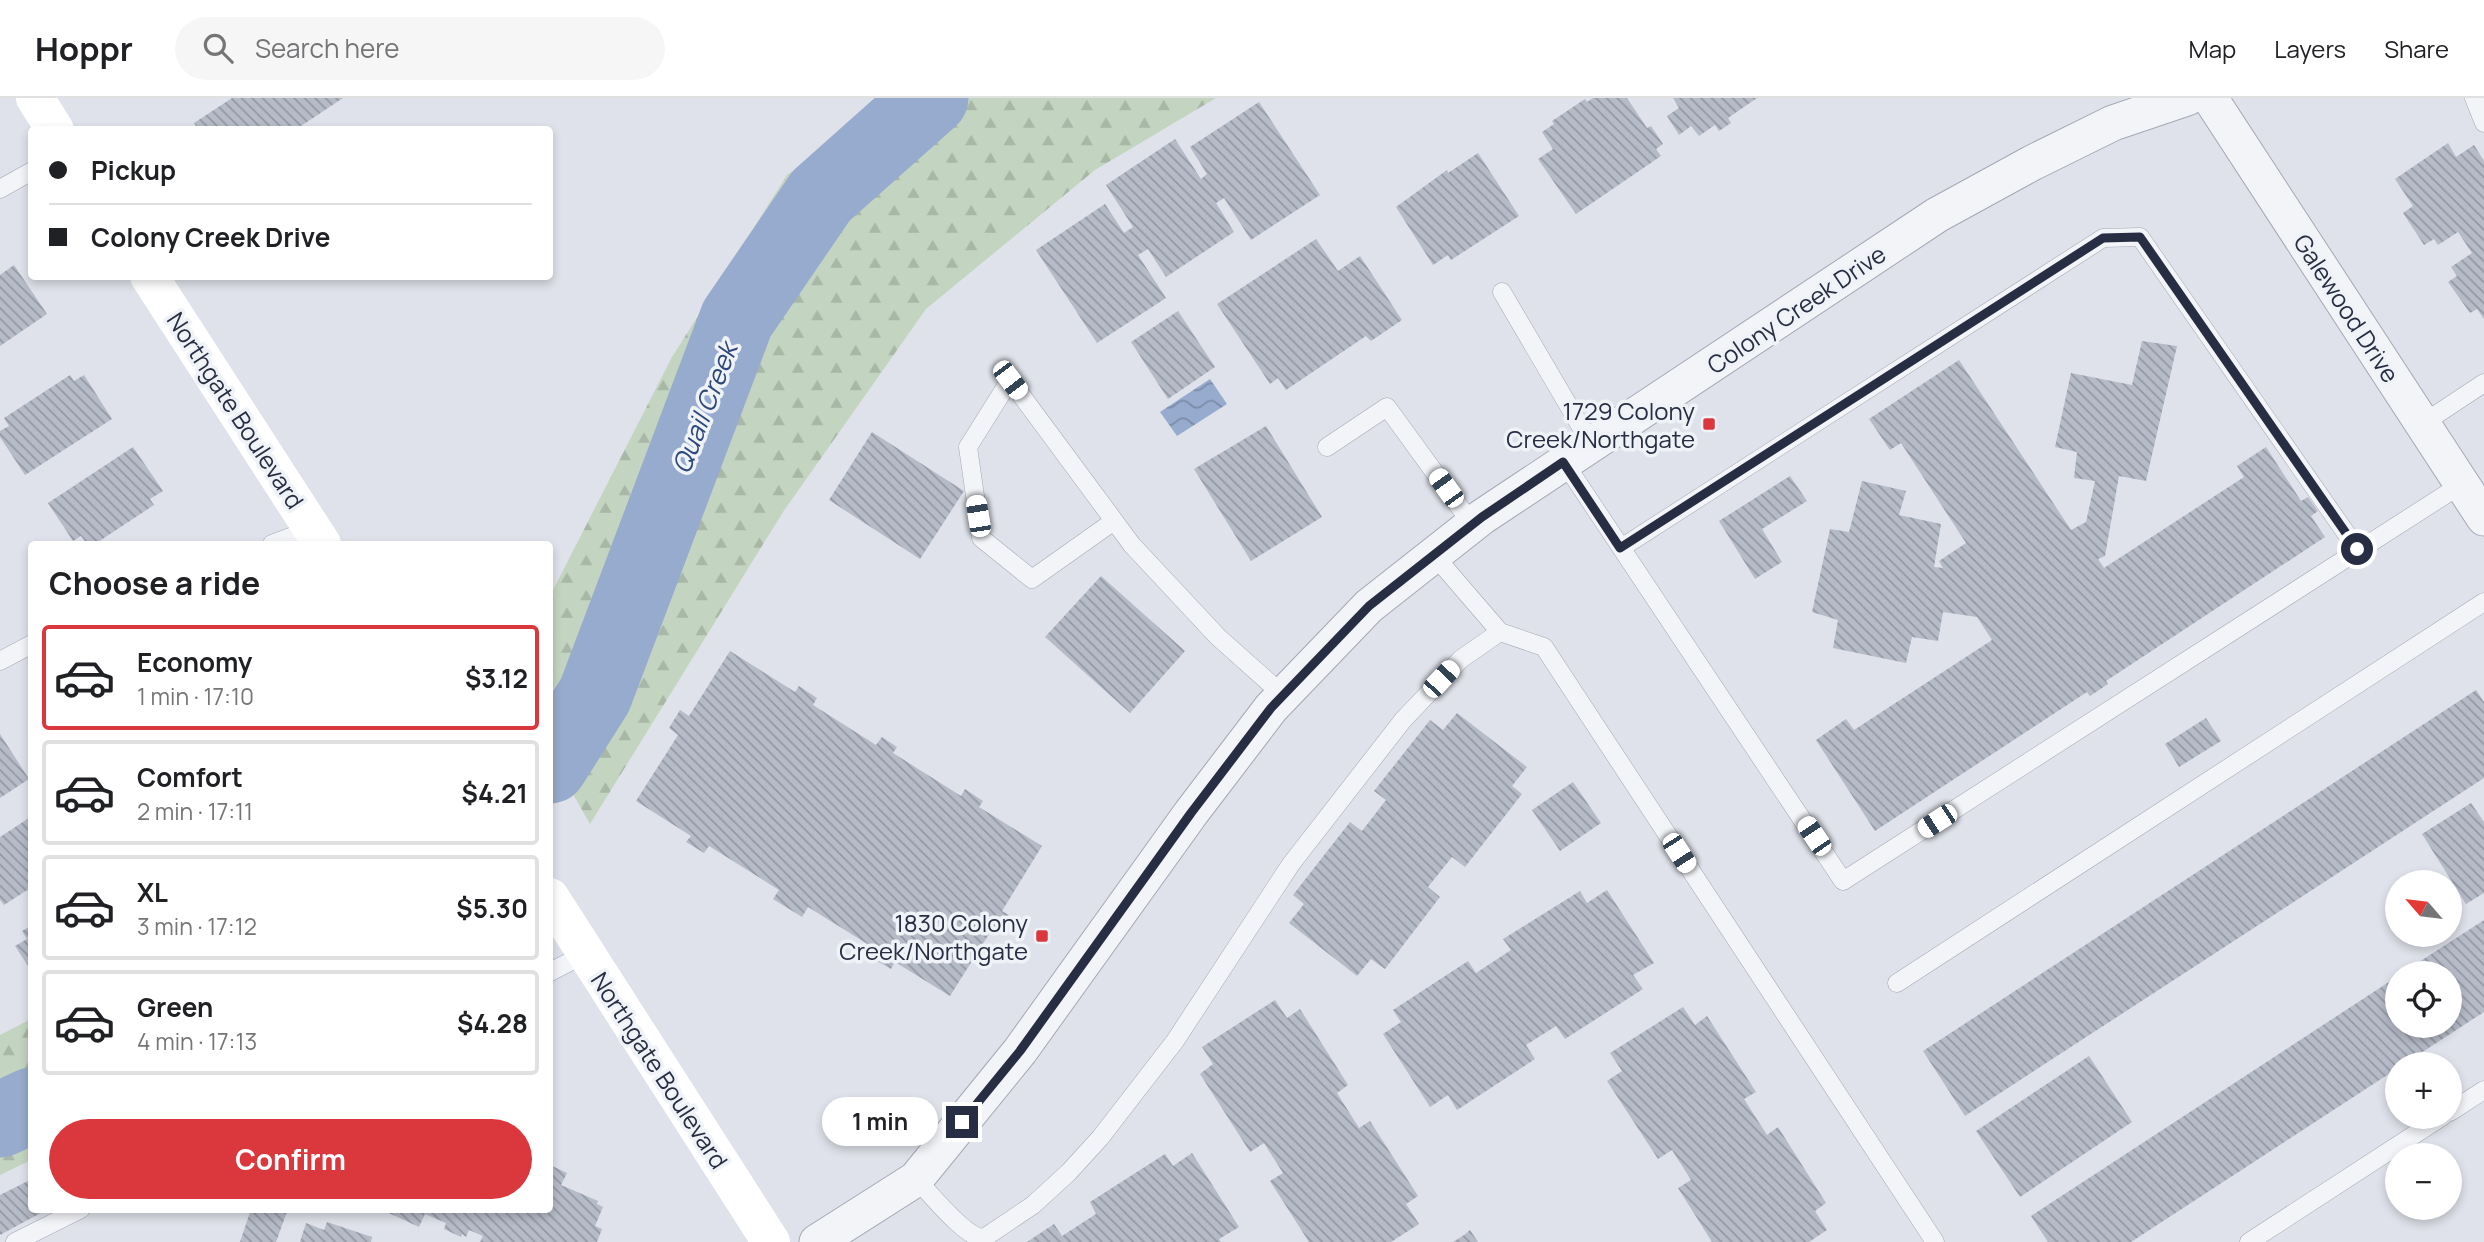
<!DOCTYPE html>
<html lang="en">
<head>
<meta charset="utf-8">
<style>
	body { margin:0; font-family:Manrope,sans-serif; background:#f6f6f6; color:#202124; height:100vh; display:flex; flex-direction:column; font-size:26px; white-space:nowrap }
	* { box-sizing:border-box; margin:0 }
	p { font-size:23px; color:#757577 }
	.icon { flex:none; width:38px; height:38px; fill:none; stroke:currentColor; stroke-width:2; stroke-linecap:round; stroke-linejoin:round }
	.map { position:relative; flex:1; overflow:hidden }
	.panel { position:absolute; left:28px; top:443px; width:525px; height:672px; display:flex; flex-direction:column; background:#fff; border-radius:7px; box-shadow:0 4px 10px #0003 }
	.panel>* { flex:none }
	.guide { position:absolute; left:28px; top:28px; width:525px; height:154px; border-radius:7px; box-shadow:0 4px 10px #0003; display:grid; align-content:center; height:154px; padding:0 21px; background:#fff }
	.needle { width:46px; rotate:298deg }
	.buttons { position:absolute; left:2385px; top:772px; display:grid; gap:14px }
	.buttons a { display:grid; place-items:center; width:77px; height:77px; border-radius:50%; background:#fff; box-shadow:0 4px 10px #0003; font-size:35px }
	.end { position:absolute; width:32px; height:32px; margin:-16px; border:9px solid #272e43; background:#fff; box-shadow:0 0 0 4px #fff }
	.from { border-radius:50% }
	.bubble { position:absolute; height:49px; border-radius:24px; background:#fff; box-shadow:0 4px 10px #0003; font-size:23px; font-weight:700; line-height:49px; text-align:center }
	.car { position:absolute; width:21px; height:42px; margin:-21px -10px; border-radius:9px; box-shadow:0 0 5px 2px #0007; background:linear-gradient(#fff 24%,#345 0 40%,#fff 0 76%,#345 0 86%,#fff 0) }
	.guide b { display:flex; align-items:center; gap:24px; height:66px; font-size:26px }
	.guide b+b { border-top:2px solid #e0e0e0 }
	.guide i { width:18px; height:18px; background:#202124 }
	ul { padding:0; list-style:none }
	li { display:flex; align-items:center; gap:21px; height:105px; margin:0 14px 10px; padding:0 7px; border:4px solid #e0e0e0; border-radius:7px }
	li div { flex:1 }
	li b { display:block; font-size:26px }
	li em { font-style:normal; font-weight:700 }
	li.selected { border-color:#db383e }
	li>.icon { width:63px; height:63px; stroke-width:1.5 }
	h2 { padding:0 21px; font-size:32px; line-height:84px }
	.primary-button { display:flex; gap:14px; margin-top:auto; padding:14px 21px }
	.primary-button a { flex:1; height:80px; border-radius:42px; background:#db383e; color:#fff; font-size:28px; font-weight:700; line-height:80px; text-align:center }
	header { display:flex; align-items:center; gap:42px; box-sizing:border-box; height:98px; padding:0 35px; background:#fff; border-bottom:2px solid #e0e0e0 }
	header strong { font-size:33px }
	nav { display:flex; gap:38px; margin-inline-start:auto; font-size:24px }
	.search { width:490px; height:63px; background:#f6f6f6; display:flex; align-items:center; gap:18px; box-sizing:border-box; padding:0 24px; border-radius:38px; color:#757577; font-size:26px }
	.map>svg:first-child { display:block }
</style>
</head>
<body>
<header>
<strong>Hoppr</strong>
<div class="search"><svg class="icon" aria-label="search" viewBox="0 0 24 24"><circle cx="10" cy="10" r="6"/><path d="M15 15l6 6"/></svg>Search here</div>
<nav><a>Map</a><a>Layers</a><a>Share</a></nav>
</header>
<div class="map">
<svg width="2484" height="1144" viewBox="0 0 2484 1144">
	<defs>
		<pattern id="forest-firs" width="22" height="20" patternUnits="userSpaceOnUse" patternTransform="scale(1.75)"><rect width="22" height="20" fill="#c3d5c0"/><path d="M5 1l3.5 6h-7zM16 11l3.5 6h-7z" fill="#a8b7a6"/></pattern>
		<pattern id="water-waves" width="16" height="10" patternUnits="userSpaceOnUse" patternTransform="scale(1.75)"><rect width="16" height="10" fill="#97abce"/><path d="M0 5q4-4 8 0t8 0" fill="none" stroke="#7b8ca9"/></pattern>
		<pattern id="building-back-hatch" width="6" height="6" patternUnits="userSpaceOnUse" patternTransform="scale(1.75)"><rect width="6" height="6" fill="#b6bbc8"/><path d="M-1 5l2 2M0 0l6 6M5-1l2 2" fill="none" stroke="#9498a4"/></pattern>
	</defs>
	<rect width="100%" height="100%" fill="#dfe2ea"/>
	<!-- forest -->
	<path fill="url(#forest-firs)" d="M 891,0 L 1216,0 L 1095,72 L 926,211 L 783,414 L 590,726 L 550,656 L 550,498 L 672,259 L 787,77 Z
		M 31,921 L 31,1062 L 0,1077 L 0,937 Z"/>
	<!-- water -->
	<path fill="url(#water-waves)" d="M 1210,281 L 1227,306 L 1177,338 L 1160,314 Z"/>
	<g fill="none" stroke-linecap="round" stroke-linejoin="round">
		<!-- river -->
		<path stroke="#97abce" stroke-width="75" d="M 550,668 L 595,597 L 737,221 L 821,98 L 931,0
			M 0,1022 L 32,1007"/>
	</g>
	<!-- building -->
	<path fill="url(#building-back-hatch)" d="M 232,0 L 343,0 L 295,32 L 198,32 L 194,25 Z
		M 1593,0 L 1627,0 L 1647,30 L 1651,28 L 1663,46 L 1656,51 L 1661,58 L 1576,116 L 1538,61 L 1553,51 L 1542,34 L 1554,26 L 1552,23 L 1585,1 L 1587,4 Z
		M 1673,0 L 1757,0 L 1728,20 L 1731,25 L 1719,33 L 1715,27 L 1699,38 L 1691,28 L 1679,37 L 1667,18 L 1679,10 Z
		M 1259,4 L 1320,97 L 1251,142 L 1224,100 L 1216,105 L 1234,134 L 1166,179 L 1148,151 L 1138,157 L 1166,200 L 1097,245 L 1036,152 L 1105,106 L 1124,135 L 1133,129 L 1106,87 L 1175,41 L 1201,81 L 1207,76 L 1190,49 Z
		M 2448,45 L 2456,59 L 2474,47 L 2484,63 L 2484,221 L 2477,211 L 2470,215 L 2448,184 L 2457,178 L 2451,169 L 2472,155 L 2458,134 L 2438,147 L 2434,141 L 2424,147 L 2403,115 L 2413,108 L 2395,81 Z
		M 1478,55 L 1519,118 L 1451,162 L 1448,157 L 1433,167 L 1396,109 L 1447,72 L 1448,75 Z
		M 1316,141 L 1338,173 L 1360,158 L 1402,222 L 1371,243 L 1366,238 L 1286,292 L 1278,280 L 1270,286 L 1217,206 Z
		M 14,167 L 47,216 L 0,248 L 0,177 Z
		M 1178,213 L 1215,269 L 1168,301 L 1131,244 Z
		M 2142,243 L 2177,248 L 2146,383 L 2119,378 L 2105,458 L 2098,461 L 2104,470 L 2244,379 L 2237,368 L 2266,349 L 2301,403 L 2308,399 L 2318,413 L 2311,418 L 2325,439 L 2106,583 L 2108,586 L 2090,598 L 2087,594 L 1875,733 L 1816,642 L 1846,621 L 1854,632 L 1992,542 L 1977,519 L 1943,514 L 1938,543 L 1912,539 L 1906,565 L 1833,550 L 1838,522 L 1812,514 L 1830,431 L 1849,434 L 1862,383 L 1906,393 L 1899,417 L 1941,426 L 1934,469 L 1943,470 L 1939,463 L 1966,445 L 1901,345 L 1890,352 L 1869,321 L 1959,262 L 2071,432 L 2086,424 L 2095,383 L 2074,380 L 2077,354 L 2055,349 L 2071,275 L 2132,287 Z
		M 70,277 L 74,283 L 84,277 L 112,321 L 25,377 L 0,339 L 0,333 L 9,328 L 4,320 Z
		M 1266,328 L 1322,419 L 1251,463 L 1194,371 Z
		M 872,334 L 964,393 L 920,461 L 829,402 Z
		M 133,349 L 163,393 L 150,401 L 154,407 L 95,446 L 87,446 L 81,438 L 73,443 L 48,405 Z
		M 1790,378 L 1807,403 L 1762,431 L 1782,464 L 1755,481 L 1719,423 Z
		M 1101,478 L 1185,553 L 1130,615 L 1045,539 Z
		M 730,553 L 795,594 L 799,588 L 817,600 L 813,607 L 876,647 L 882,639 L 897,649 L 893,655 L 961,698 L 965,691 L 983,703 L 979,709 L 1042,748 L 1002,813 L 1009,817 L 997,837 L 991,833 L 950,898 L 895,864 L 891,871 L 872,860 L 877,852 L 808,809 L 802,819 L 773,801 L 779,792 L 709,748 L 704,755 L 686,744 L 691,738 L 636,703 L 678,637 L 669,630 L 680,612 L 689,618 Z
		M 2476,592 L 2484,604 L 2484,680 L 1965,1018 L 1923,953 Z
		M 1457,615 L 1527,669 L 1512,688 L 1522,696 L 1465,769 L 1452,759 L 1428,789 L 1440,799 L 1385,871 L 1371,861 L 1357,878 L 1289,825 L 1304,806 L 1293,797 L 1350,724 L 1362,733 L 1386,702 L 1374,693 L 1430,622 L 1443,632 Z
		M 2206,620 L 2221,643 L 2179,669 L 2165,646 Z
		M 0,636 L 29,681 L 0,700 Z
		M 1573,684 L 1601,725 L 1560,753 L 1532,712 Z
		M 2471,705 L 2484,724 L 2484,795 L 2466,806 L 2422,736 Z
		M 32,718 L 32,789 L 4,807 L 0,802 L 0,739 Z
		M 1607,792 L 1654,865 L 1633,877 L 1643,891 L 1565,941 L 1556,928 L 1526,947 L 1535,961 L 1457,1012 L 1448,997 L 1430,1009 L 1383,936 L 1401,924 L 1393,912 L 1468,863 L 1476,875 L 1511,852 L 1503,841 L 1580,793 L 1587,805 Z
		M 2484,822 L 2484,914 L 2404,966 L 2398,966 L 2398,970 L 2131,1144 L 2048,1144 L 2031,1118 L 2398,878 L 2398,928 L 2450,928 L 2450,875 L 2402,875 Z
		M 32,827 L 32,874 L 15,848 L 27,841 L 22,833 Z
		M 1275,902 L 1287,920 L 1300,911 L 1348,987 L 1337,995 L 1359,1030 L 1370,1023 L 1418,1098 L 1406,1106 L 1419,1126 L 1391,1144 L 1309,1144 L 1270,1083 L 1283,1075 L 1264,1045 L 1250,1054 L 1200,976 L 1213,966 L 1202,949 Z
		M 1683,909 L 1695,927 L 1707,918 L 1756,994 L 1744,1001 L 1767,1037 L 1778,1029 L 1826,1105 L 1815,1113 L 1827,1132 L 1809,1144 L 1712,1144 L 1678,1090 L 1691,1082 L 1672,1052 L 1658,1061 L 1607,983 L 1622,973 L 1610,955 Z
		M 2089,958 L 2132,1024 L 2020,1099 L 1976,1033 Z
		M 1192,1055 L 1239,1129 L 1219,1141 L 1221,1144 L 1027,1144 L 1054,1126 L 1062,1138 L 1096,1116 L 1090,1104 L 1165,1056 L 1173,1068 Z
		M 550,1067 L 567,1075 L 561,1087 L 598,1103 L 597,1106 L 603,1109 L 595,1128 L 602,1131 L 597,1144 L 480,1144 L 483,1138 L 469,1132 L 466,1139 L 462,1136 L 461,1139 L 444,1131 L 446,1125 L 425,1116 L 419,1129 L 380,1111 L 550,1111 Z
		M 32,1081 L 32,1111 L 48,1111 L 0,1137 L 0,1097 Z
		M 251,1111 L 288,1111 L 276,1144 L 240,1144 Z
		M 327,1124 L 372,1139 L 371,1144 L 300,1144 L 306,1125 L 324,1132 Z
		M 1470,1132 L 1478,1144 L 1453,1144 L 1464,1137 Z"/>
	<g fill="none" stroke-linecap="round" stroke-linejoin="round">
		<!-- lane casing -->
		<g stroke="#a4a8b5" stroke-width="19">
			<path id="lane" d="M 2474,0 L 2484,25
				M 0,91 L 32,73
				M 1502,194 L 1591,346
				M 2422,326 L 2484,285
				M 1327,349 L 1387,309 L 1472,426
				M 1564,364 L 1843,783 L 2462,386
				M 1114,423 L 1032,481 L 981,440 L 968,349 L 1010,282 L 1132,447 L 1218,539 L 1283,597
				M 272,446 L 312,431
				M 1621,450 L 2103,140 L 2140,139 L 2357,451
				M 1433,456 L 1500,534 L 1544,549 L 1935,1144
				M 0,563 L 32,546
				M 550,874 L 585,856
				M 1897,885 L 2484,504
				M 2450,1014 L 2484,992
				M 916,1081 C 930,1095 966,1141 984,1140 L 1033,1107 L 1069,1074 L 1100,1040 L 1175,943 L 1291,766 L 1403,622 L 1461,561 L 1500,534
				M 15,1144 L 81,1111
				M 2249,1144 L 2443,1018"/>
		</g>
		<!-- street casing -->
		<g stroke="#a4a8b5" stroke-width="37">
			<path id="street" d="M 2210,0 L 2484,420
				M 817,1144 L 916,1081 L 1020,953 L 1191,715 L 1271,610 L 1369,508 L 1482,419 L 1937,117 L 2032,65 L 2113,25 L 2187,0"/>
		</g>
		<!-- lane -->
		<use href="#lane" stroke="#f3f4f8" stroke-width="18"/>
		<!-- street -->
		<use href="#street" stroke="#f3f4f8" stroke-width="35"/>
		<!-- secondary -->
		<path stroke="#fff" stroke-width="38" d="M 35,0 L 55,32
			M 149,178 L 322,446
			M 550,799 L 771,1144"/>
	</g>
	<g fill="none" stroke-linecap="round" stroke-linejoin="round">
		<!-- route -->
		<path stroke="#272e43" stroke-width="9" d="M 962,1024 L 1020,953 L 1191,715 L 1271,610 L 1369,508 L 1482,419 L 1563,364 L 1620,450 L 2103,140 L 2140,139 L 2357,451"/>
	</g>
	<!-- markers -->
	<g fill="#db383e" stroke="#eff2f7" stroke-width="2.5">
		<rect x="1702" y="319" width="14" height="14" rx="3.5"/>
		<rect x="1035" y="831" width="14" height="14" rx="3.5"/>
	</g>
	<g text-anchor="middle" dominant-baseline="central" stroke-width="7" stroke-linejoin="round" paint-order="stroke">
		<!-- street labels -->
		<g font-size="24" fill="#272e43" stroke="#eff2f7">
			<text transform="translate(2347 210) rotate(57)">Galewood Drive</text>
			<text transform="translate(1796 211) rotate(-34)">Colony Creek Drive</text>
			<text transform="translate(236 312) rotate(57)">Northgate Boulevard</text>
			<text transform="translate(660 972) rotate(57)">Northgate Boulevard</text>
		</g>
		<!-- poi labels -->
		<g font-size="24" fill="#272e43" stroke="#eff2f7" text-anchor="end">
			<text x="1695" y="312">1729 Colony<tspan x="1695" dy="28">Creek/Northgate</tspan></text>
			<text x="1028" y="824">1830 Colony<tspan x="1028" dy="28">Creek/Northgate</tspan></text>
		</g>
		<!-- water labels -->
		<g font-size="26" font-style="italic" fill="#2d477b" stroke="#eff2f7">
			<text transform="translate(704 310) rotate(-69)">Quail Creek</text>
		</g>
	</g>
</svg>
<div class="buttons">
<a><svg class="needle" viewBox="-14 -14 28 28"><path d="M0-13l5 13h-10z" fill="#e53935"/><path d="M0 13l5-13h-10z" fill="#757577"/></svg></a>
<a><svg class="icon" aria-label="locate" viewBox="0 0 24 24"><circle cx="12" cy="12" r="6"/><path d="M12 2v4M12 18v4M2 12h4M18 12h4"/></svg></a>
<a>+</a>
<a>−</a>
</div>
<i class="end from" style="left:2357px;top:451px"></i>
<i class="end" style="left:962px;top:1024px"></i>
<div class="bubble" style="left:822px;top:999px;width:116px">1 min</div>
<i class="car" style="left:1010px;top:282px;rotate:143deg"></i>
<i class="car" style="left:1446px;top:390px;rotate:324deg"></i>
<i class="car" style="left:978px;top:418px;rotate:351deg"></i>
<i class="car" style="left:1441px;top:581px;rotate:43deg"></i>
<i class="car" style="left:1937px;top:723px;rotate:237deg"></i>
<i class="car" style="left:1814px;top:738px;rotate:326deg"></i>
<i class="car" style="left:1679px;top:755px;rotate:147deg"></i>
<div class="guide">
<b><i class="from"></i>Pickup</b>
<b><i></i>Colony Creek Drive</b>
</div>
<section class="panel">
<h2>Choose a ride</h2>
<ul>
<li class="selected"><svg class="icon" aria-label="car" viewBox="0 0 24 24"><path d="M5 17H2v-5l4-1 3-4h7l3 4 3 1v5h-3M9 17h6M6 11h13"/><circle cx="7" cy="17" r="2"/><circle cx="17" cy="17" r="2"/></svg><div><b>Economy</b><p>1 min · 17:10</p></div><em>$3.12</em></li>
<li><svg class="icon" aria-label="car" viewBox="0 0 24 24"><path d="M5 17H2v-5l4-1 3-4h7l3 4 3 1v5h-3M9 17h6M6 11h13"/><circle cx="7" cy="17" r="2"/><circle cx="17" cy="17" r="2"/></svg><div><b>Comfort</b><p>2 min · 17:11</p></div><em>$4.21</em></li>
<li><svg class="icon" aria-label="car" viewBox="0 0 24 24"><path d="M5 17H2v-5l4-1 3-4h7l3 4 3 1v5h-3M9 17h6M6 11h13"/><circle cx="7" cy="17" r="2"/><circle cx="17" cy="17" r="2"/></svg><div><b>XL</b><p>3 min · 17:12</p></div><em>$5.30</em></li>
<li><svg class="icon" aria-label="car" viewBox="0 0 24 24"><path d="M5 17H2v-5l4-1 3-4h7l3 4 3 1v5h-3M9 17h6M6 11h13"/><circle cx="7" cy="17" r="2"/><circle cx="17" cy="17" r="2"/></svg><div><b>Green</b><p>4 min · 17:13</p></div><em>$4.28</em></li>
</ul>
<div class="primary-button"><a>Confirm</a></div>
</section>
</div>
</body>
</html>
